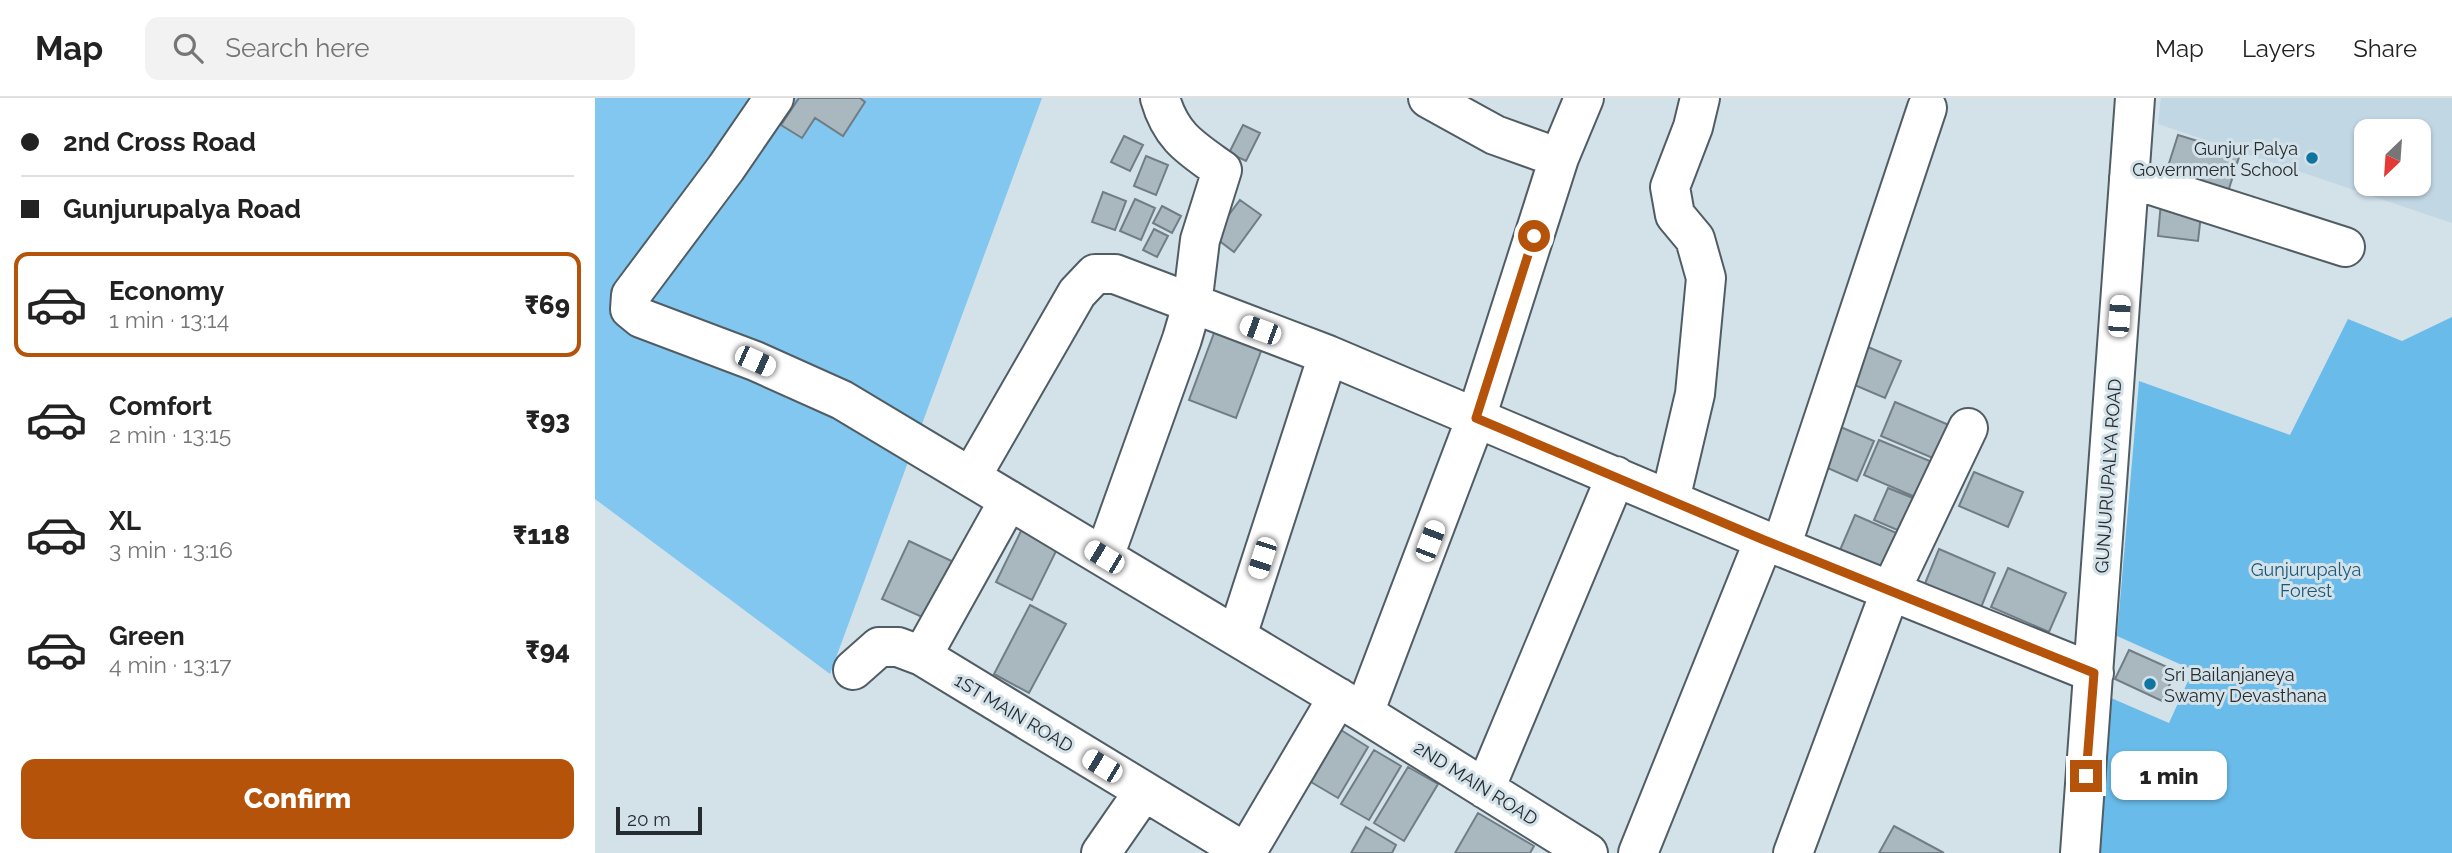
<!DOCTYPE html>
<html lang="en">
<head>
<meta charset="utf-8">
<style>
	body { margin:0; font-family:Raleway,sans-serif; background:#f2f2f2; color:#222; height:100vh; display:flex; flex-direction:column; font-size:26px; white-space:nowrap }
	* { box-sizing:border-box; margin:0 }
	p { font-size:23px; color:#767676 }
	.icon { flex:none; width:38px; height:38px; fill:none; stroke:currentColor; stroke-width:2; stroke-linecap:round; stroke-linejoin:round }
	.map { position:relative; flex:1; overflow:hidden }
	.details { display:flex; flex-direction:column; background:#fff; width:595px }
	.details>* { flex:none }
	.guide { display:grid; align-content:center; height:154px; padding:0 21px; background:#fff }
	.needle { width:46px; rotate:205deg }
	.fabs { position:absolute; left:1759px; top:21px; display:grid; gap:14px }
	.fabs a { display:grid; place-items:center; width:77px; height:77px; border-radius:14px; background:#fff; box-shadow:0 2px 5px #0004; font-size:35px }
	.scale { position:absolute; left:21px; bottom:18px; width:86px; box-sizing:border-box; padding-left:7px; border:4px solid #262c2f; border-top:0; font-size:19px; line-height:24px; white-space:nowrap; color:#262c2f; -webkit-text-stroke:5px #d3e1e9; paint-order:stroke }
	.end { position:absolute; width:32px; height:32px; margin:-16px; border:9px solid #b45309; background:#fff; box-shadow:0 0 0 4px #fff }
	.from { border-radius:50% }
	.bubble { position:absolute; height:49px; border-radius:14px; background:#fff; box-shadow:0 2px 5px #0004; font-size:23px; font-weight:800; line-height:49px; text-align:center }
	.car { position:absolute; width:21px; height:42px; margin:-21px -10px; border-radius:9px; box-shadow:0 0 5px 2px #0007; background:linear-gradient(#fff 24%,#345 0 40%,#fff 0 76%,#345 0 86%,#fff 0) }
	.guide b { display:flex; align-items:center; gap:24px; height:66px; font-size:26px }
	.guide b+b { border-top:2px solid #e0e0e0 }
	.guide i { width:18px; height:18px; background:#222 }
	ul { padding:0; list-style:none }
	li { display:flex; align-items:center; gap:21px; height:105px; margin:0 14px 10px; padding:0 7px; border:4px solid transparent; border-radius:14px }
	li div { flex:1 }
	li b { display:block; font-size:26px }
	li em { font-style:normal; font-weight:800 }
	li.active { border-color:#b45309 }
	li>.icon { width:63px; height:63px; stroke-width:1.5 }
	.cta { display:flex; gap:14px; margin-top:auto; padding:14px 21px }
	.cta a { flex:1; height:80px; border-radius:14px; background:#b45309; color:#fff; font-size:28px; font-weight:800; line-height:80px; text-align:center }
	header { display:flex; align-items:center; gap:42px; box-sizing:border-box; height:98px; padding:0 35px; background:#fff; border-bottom:2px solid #e0e0e0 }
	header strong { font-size:33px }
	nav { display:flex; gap:38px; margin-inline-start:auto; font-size:24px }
	.search { width:490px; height:63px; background:#f2f2f2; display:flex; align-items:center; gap:18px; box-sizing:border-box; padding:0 24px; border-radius:14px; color:#767676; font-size:26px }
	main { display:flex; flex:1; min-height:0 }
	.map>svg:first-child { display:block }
</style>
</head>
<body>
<header>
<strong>Map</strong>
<div class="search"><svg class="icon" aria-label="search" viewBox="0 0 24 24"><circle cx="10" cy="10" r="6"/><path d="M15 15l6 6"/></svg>Search here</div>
<nav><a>Map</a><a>Layers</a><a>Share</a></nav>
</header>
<main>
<section class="details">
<div class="guide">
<b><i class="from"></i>2nd Cross Road</b>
<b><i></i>Gunjurupalya Road</b>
</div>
<ul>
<li class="active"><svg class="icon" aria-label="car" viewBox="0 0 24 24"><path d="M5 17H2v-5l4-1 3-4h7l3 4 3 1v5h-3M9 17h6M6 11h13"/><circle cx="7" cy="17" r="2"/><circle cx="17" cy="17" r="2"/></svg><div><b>Economy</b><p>1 min · 13:14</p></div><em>₹69</em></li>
<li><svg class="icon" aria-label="car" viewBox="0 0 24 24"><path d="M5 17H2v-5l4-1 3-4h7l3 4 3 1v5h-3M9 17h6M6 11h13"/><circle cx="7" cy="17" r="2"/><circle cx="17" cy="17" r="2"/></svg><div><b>Comfort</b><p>2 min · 13:15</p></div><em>₹93</em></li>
<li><svg class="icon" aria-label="car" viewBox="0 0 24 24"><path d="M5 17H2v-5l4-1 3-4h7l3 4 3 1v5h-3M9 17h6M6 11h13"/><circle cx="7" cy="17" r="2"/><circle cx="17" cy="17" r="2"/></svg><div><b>XL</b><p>3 min · 13:16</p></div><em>₹118</em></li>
<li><svg class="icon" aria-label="car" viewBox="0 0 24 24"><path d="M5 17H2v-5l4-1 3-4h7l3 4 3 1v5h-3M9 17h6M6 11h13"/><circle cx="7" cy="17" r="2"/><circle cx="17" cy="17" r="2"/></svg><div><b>Green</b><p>4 min · 13:17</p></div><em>₹94</em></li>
</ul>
<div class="cta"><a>Confirm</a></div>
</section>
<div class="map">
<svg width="1857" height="755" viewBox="0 0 1857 755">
	<rect width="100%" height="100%" fill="#d3e1e9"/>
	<!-- built -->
	<path fill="#c2d7e4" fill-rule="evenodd" d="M 1566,0 L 1857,0 L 1857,125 L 1563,26 ZM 1771,33 L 1824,33 L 1824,86 L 1771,86 Z"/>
	<!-- green -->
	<path fill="#81c7ef" d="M 0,0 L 447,0 L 235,576 L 0,401 Z"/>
	<!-- forest -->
	<path fill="#69bbe9" d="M 1857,219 L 1857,755 L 1504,755 L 1516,600 L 1574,625 L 1598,572 L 1522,538 L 1544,283 L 1695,337 L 1753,221 L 1807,243 Z"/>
	<!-- building -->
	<path fill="#a9b7bf" stroke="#707d85" stroke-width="2" d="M 204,0 L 265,0 L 270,4 L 248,38 L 220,20 L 207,40 L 186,27 Z
		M 648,27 L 665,35 L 651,63 L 634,55 Z
		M 1583,37 L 1645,56 L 1631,100 L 1569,81 Z
		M 529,38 L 548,47 L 535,73 L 516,64 Z
		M 551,58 L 573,67 L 561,97 L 539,88 Z
		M 508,94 L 531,103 L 520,132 L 497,124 Z
		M 540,101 L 560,110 L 546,142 L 525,133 Z
		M 645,102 L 666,117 L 639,154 L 618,138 Z
		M 1566,104 L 1607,108 L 1603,143 L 1563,138 Z
		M 567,108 L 586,118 L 577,135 L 558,125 Z
		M 559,131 L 573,138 L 562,159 L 548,152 Z
		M 622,227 L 669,245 L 641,320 L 594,302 Z
		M 1266,246 L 1306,263 L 1290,300 L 1250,283 Z
		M 1300,304 L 1354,327 L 1340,361 L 1286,338 Z
		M 1236,325 L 1279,343 L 1262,383 L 1219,364 Z
		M 1284,342 L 1342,366 L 1327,402 L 1269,377 Z
		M 1379,374 L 1428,394 L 1413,429 L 1364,408 Z
		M 1293,390 L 1328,404 L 1314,437 L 1279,422 Z
		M 1260,417 L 1313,440 L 1298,475 L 1245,452 Z
		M 429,427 L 465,445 L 437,502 L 401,484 Z
		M 314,443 L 363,466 L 336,523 L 287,501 Z
		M 1344,451 L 1400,475 L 1385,512 L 1329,488 Z
		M 1413,470 L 1471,495 L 1454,534 L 1396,509 Z
		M 435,507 L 471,526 L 434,595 L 399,576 Z
		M 1534,552 L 1581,573 L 1567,603 L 1520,581 Z
		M 746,632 L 773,649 L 743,700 L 716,684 Z
		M 779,652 L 806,668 L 774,722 L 746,706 Z
		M 813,669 L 843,686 L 809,743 L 779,725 Z
		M 883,715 L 939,748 L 935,755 L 860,755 Z
		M 1299,728 L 1349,755 L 1284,755 Z
		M 771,729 L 801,747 L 797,755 L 756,755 Z"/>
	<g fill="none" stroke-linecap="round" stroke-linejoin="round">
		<!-- minor casing -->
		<g stroke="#515d64" stroke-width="42">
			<path id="minor" d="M 179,0 L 131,70 L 36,197 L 35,211 L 46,220 L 160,263 L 247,302 L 769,615 L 993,755
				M 833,0 L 900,37 L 964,60
				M 1534,80 L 1750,149
				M 376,379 L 482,195 L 500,176 L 520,176 L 733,257 L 1169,442 L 1499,575
				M 1075,402 L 1100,296 L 1111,180 L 1100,141 L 1080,117 L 1075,89 L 1098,29 L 1105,0
				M 1186,449 L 1332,10
				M 509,459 L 587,241 L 597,207 L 605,142 L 627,72 C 596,50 576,39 565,0
				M 642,538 L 733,257
				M 327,558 L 414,402
				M 258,572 L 284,549 L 303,549 L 327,558 L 651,755
				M 769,615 L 881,320 L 964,60 L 989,0
				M 890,691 L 1021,378
				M 506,755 L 549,693
				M 651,755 L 743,599
				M 1043,755 L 1169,442
				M 1198,755 L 1295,494 L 1373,330
				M 1485,755 L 1540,0"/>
		</g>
		<!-- minor -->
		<use href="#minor" stroke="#fff" stroke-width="38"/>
	</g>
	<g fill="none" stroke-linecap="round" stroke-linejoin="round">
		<!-- route -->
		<path stroke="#b45309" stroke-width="9" d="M 939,138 L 881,320 L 1169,442 L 1499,575 L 1491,678"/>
	</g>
	<!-- markers -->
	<g fill="#0e74a0" stroke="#d3e1e9" stroke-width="2.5">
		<circle cx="1717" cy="60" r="7"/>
		<circle cx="1555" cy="586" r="7"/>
	</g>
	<g text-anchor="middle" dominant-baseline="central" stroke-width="6" stroke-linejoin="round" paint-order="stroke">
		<!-- poi labels -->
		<g font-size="18" fill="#262c2f" stroke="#d3e1e9" text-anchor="end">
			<text x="1703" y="50">Gunjur Palya<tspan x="1703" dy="21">Government School</tspan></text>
			<text x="1569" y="576" text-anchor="start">Sri Bailanjaneya<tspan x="1569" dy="21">Swamy Devasthana</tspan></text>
		</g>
		<!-- street labels -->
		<g font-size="18" fill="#262c2f" stroke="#d3e1e9">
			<text transform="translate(1513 378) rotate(-86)">GUNJURUPALYA ROAD</text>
			<text transform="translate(419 615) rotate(31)">1ST MAIN ROAD</text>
			<text transform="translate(881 685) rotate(32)">2ND MAIN ROAD</text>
		</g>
		<!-- park labels -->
		<g font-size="18" fill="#1a5878" stroke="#d3e1e9">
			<text x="1711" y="471">Gunjurupalya<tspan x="1711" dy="21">Forest</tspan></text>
		</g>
	</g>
</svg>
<div class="fabs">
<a><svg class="needle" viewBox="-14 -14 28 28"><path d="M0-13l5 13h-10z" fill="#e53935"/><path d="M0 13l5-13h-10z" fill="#767676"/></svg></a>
</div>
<div class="scale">20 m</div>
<i class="end from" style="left:939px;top:138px"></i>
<i class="end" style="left:1491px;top:678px"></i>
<div class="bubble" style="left:1516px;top:653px;width:116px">1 min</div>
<i class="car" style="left:1524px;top:218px;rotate:4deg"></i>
<i class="car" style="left:665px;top:232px;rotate:290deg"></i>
<i class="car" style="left:160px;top:263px;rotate:114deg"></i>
<i class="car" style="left:835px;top:443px;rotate:21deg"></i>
<i class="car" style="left:509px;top:459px;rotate:301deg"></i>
<i class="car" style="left:667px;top:460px;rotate:198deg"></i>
<i class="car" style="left:507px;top:668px;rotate:301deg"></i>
</div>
</main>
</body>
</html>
